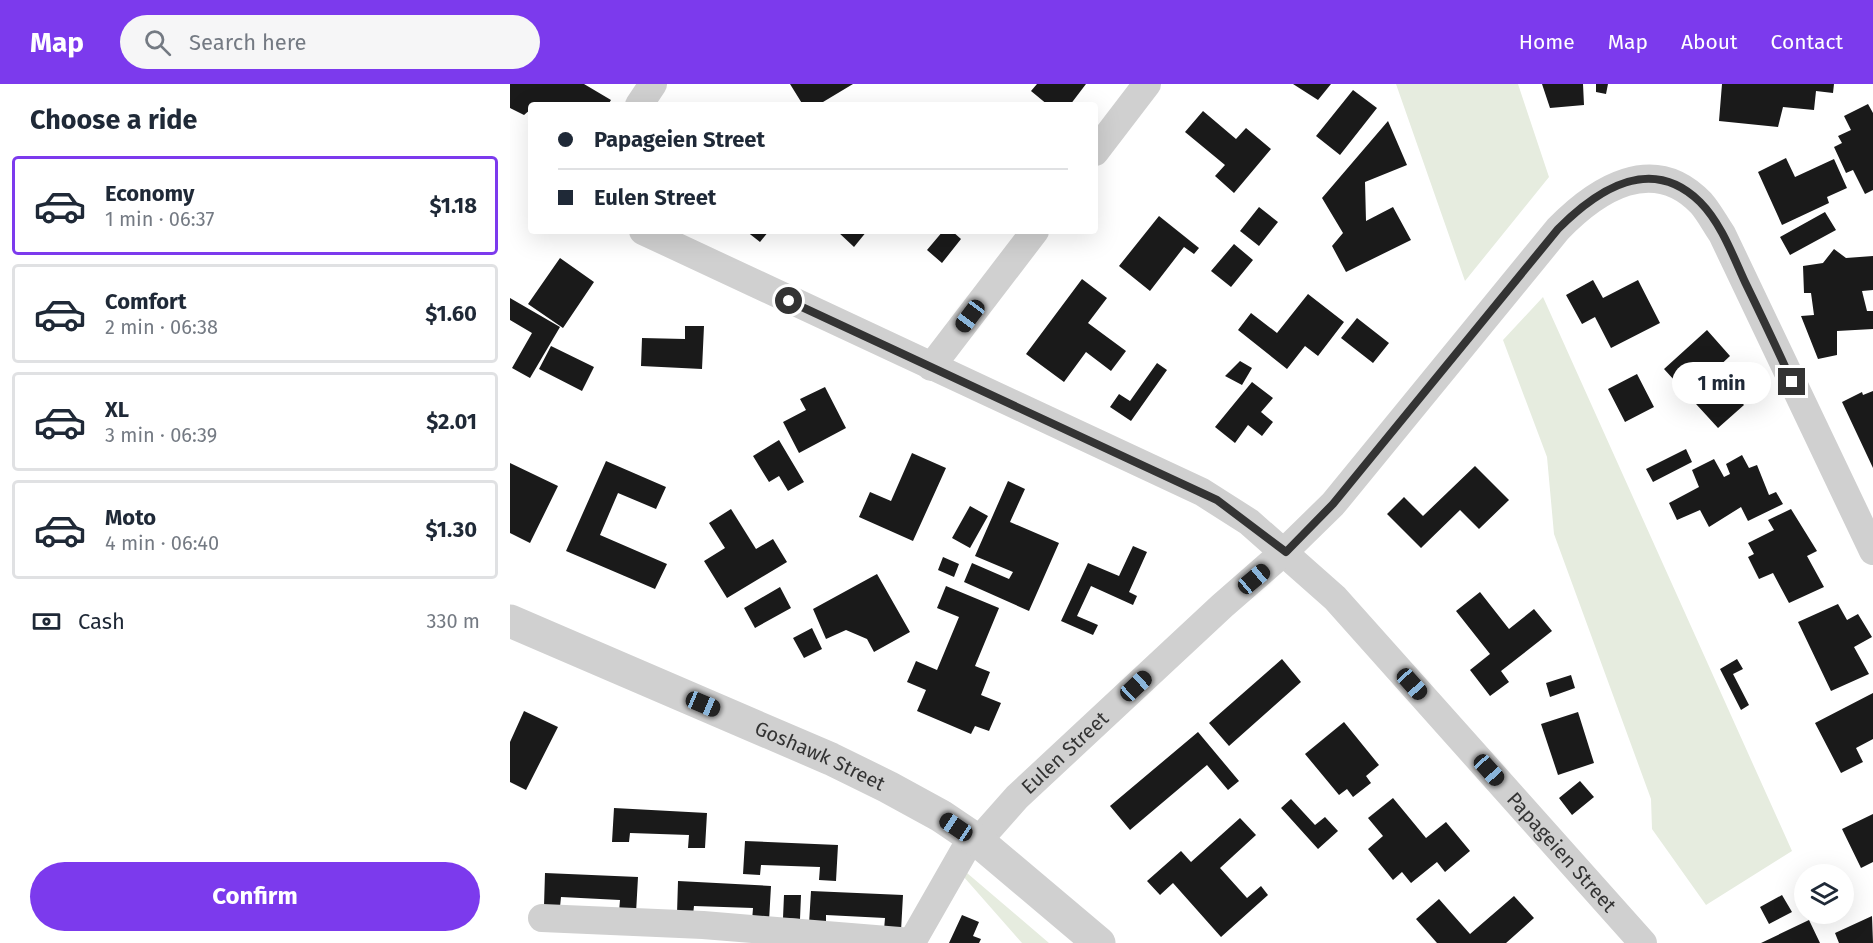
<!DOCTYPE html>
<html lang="en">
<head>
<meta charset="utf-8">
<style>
	body { margin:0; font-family:"Fira Sans",sans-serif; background:#f6f6f7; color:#1f2937; height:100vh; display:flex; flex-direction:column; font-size:22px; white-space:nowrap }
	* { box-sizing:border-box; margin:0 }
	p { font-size:20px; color:#747a83 }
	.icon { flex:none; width:33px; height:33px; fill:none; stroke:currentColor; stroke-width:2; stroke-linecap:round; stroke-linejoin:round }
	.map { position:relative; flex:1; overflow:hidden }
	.side { display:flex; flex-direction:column; background:#fff; width:510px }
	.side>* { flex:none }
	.hud { position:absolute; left:18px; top:18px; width:570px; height:132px; border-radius:6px; box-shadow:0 6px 24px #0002; display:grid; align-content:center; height:132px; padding:0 30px; background:#fff }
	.tools { position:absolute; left:1284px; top:780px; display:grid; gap:12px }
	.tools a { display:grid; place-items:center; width:60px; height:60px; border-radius:50%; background:#fff; box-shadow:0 6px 24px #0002; font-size:30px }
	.end { position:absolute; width:27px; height:27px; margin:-14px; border:8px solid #333; background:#fff; box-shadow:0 0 0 3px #fff }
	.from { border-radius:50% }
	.bubble { position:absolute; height:42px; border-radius:21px; background:#fff; box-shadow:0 6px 24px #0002; font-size:20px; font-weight:700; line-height:42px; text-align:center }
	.car { position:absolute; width:18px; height:36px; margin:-18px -9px; border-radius:8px; box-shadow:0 0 4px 2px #0007; background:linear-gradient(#222 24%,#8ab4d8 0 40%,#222 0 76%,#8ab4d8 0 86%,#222 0) }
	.hud b { display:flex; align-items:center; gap:21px; height:57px; font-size:22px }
	.hud b+b { border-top:2px solid #e0e1e3 }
	.hud i { width:15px; height:15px; background:#1f2937 }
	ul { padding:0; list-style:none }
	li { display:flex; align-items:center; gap:18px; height:99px; margin:0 12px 9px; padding:0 18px; border:3px solid #e0e1e3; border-radius:6px }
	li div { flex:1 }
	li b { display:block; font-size:22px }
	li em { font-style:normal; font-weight:700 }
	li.current { border-color:#7c3aed }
	li>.icon { width:54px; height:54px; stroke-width:1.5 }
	h2 { padding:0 30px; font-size:27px; line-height:72px }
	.pay { display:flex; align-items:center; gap:15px; height:66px; padding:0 30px; font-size:22px }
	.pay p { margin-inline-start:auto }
	.cta { display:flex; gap:12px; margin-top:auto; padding:12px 30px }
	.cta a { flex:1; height:69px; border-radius:36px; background:#7c3aed; color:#fff; font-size:24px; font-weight:700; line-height:69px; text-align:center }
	header { display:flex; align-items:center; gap:36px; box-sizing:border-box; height:84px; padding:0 30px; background:#7c3aed; color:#fff }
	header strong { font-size:28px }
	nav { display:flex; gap:33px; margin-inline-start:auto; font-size:21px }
	.search { width:420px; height:54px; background:#f6f6f7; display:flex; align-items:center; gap:15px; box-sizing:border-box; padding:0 21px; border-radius:33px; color:#747a83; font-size:22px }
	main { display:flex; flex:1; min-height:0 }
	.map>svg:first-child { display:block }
</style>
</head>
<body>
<header>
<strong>Map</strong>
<div class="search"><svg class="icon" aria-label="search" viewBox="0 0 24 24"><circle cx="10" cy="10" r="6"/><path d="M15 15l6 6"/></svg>Search here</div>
<nav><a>Home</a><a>Map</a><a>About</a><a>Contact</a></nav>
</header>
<main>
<section class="side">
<h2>Choose a ride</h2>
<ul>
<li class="current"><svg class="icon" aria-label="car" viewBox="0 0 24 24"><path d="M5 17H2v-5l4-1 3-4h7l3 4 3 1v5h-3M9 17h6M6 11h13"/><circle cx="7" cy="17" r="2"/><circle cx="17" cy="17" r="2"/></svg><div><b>Economy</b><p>1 min · 06:37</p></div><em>$1.18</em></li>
<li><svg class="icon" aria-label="car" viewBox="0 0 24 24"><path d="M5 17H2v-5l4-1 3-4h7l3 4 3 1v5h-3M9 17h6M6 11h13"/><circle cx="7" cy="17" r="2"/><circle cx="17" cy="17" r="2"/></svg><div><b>Comfort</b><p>2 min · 06:38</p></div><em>$1.60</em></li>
<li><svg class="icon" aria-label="car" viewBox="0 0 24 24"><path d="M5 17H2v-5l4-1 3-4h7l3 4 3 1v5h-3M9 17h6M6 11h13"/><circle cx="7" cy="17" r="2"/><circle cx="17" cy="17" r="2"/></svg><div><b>XL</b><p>3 min · 06:39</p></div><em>$2.01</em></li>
<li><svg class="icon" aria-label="car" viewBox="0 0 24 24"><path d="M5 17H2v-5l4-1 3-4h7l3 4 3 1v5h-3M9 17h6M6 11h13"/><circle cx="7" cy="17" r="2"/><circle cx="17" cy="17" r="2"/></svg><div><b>Moto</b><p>4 min · 06:40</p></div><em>$1.30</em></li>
</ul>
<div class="pay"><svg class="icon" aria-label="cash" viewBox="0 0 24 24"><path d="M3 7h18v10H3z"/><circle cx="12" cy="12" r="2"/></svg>Cash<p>330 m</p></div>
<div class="cta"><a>Confirm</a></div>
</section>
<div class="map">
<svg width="1363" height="859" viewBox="0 0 1363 859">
	<rect width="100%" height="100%" fill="#fff"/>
	<!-- green -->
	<path fill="#e6ecdf" d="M 886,0 L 1008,0 L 1039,93 L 955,197 Z
		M 1033,213 L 1282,767 L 1196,821 L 1142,745 L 1141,715 L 1044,450 L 1037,373 L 993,256 Z
		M 457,789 L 539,859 L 512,859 L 453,792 Z"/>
	<!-- building -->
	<path fill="#1a1a1a" d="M 0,0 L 74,0 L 101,16 L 98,21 L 28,19 L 21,21 L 21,25 L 14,31 L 0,24 Z
		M 280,0 L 343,0 L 308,21 L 293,21 Z
		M 527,0 L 576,0 L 560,21 L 538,21 L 521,7 Z
		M 783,0 L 821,0 L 808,16 Z
		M 1032,0 L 1073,0 L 1074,21 L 1040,24 Z
		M 1086,0 L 1098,0 L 1096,10 L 1086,8 Z
		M 1212,0 L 1324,0 L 1323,9 L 1306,7 L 1304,26 L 1273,23 L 1268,43 L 1209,37 Z
		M 843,6 L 867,24 L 830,71 L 806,52 Z
		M 1358,20 L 1363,29 L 1363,106 L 1355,110 L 1343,86 L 1336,89 L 1324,63 L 1332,59 L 1328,52 L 1341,46 L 1334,32 Z
		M 693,27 L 726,55 L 736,44 L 761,65 L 724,109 L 705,92 L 715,81 L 675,48 Z
		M 878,37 L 897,81 L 855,98 L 856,137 L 883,123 L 901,156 L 836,188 L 822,162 L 833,149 L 812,114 Z
		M 1276,74 L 1285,93 L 1324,75 L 1337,104 L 1317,113 L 1319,119 L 1272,141 L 1248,88 Z
		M 749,123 L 768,138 L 749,162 L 730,147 Z
		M 1315,128 L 1326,146 L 1280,171 L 1270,153 Z
		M 649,132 L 689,164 L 684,170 L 674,163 L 640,207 L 609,182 Z
		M 236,147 L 259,147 L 250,158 Z
		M 327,147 L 357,147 L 344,163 Z
		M 433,147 L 442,147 L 451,155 L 432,179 L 417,166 Z
		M 724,160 L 743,176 L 721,203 L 701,187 Z
		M 1324,165 L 1336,174 L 1363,172 L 1363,206 L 1352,207 L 1357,227 L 1363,227 L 1363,245 L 1327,247 L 1327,271 L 1308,275 L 1291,232 L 1304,231 L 1301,209 L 1294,209 L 1293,182 L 1313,179 Z
		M 50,174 L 84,198 L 53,244 L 18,220 Z
		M 572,195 L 597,214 L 578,239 L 616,267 L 601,287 L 576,268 L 554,298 L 516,270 Z
		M 1083,196 L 1093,214 L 1128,196 L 1150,239 L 1101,264 L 1085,233 L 1072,240 L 1056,211 Z
		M 798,210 L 834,238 L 808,272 L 795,262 L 777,285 L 728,246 L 741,229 L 767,249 Z
		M 0,214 L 50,243 L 20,294 L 2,284 L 22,249 L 0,236 Z
		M 847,234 L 879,259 L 863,279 L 831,254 Z
		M 175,242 L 194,242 L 192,285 L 131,282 L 132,254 L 175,255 Z
		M 1197,246 L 1220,272 L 1204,287 L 1234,321 L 1208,344 L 1154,285 Z
		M 41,262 L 84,283 L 72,307 L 29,285 Z
		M 730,277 L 742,284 L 732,301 L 715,292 Z
		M 647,279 L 657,286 L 621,337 L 600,323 L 609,310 L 620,317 Z
		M 1127,290 L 1144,323 L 1115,338 L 1098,305 Z
		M 742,298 L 763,314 L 751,328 L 763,338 L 752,352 L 738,341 L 725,359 L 705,343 Z
		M 315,303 L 336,344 L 289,369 L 273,338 L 296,326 L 290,315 Z
		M 1363,307 L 1363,384 L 1332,318 L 1352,308 L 1353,311 Z
		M 269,356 L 294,398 L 278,407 L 269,392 L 259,398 L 243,372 Z
		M 1176,365 L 1182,378 L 1143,398 L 1136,385 Z
		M 402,369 L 436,384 L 403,457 L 349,433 L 360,408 L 381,417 Z
		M 1232,371 L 1239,384 L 1247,381 L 1259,411 L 1266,408 L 1273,420 L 1238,437 L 1231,423 L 1199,443 L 1190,426 L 1167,436 L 1159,419 L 1189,403 L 1182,386 L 1204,375 L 1214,393 L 1220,390 L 1216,380 Z
		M 96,377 L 156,403 L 146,425 L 108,409 L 90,451 L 157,480 L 145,505 L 56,467 Z
		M 0,379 L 48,402 L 20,459 L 0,449 Z
		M 965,382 L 999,416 L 969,445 L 950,426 L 911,464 L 877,430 L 894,413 L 913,432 Z
		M 498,397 L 515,405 L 500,438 L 549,459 L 519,527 L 454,498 L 462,479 L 499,495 L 503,488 L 465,472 Z
		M 460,422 L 478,432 L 460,464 L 442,454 Z
		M 221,425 L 246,465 L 263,455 L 277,478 L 217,514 L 194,477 L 215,464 L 199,439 Z
		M 1281,425 L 1307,467 L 1297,472 L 1314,503 L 1279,519 L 1263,489 L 1249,495 L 1238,473 L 1244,470 L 1238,459 L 1264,446 L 1258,436 Z
		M 623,462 L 637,468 L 619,508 L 627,512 L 623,521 L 581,502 L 567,532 L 588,541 L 583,551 L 551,537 L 578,479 L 609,492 Z
		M 433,473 L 449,480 L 444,493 L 428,486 Z
		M 367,490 L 400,548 L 364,568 L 357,555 L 336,546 L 316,555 L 303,525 Z
		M 436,502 L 489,524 L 465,582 L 480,588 L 471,611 L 491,619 L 479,647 L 465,642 L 461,650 L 407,627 L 416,606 L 397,598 L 406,577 L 427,586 L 449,533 L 427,524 Z
		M 270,503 L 281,524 L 245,544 L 234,524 Z
		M 970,508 L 999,545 L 1024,525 L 1042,547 L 991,587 L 999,598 L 980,612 L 960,586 L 980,570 L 946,527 Z
		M 1328,520 L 1337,536 L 1348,530 L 1362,553 L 1344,563 L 1359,590 L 1321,607 L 1288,538 Z
		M 302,544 L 312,565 L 294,574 L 283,554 Z
		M 772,575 L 791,598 L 719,662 L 699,639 Z
		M 1227,575 L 1233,585 L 1223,590 L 1239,621 L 1231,626 L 1210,585 Z
		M 1061,591 L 1065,604 L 1040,613 L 1036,599 Z
		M 1363,609 L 1363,655 L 1346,664 L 1353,678 L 1331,689 L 1305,639 Z
		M 14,627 L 48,643 L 16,706 L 0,698 L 0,658 Z
		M 1068,628 L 1084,679 L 1048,691 L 1031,640 Z
		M 834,638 L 869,681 L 856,692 L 861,699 L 843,713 L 837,705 L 829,711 L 795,670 Z
		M 688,648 L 729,697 L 718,706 L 697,681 L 620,746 L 600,722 Z
		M 1070,697 L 1084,713 L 1062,731 L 1049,714 Z
		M 883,714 L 916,754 L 936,738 L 960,767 L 935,788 L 927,778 L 901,799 L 892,788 L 883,796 L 858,765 L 873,752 L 858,734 Z
		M 781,715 L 805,741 L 815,733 L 828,747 L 808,765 L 771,724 Z
		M 104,724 L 197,729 L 195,764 L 178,764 L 179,751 L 120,749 L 119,758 L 102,758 Z
		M 1363,730 L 1363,778 L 1351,784 L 1332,745 Z
		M 730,734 L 746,751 L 710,784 L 737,814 L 751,802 L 758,811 L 711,853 L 663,799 L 650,811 L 637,797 L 671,767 L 681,778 Z
		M 235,757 L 328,761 L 326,797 L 309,796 L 310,783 L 251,781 L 250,791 L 233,790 Z
		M 35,789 L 128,793 L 126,829 L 109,828 L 110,816 L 51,813 L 50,823 L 34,822 Z
		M 168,797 L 261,802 L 259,837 L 242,837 L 243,824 L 184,822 L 183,831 L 167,830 Z
		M 301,807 L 393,811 L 391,847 L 374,846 L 375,834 L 316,831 L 316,841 L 299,840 Z
		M 274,811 L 291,811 L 290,835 L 273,834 Z
		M 1272,811 L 1282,828 L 1259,840 L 1250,823 Z
		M 1004,812 L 1024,834 L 996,859 L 927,859 L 906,835 L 929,815 L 960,850 Z
		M 452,831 L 469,838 L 463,852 L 471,855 L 469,859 L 439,859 Z
		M 1362,832 L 1363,859 L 1329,859 L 1325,849 Z
		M 1299,836 L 1310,859 L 1251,859 Z"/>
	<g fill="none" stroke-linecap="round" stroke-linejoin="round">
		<!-- minor -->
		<g stroke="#d0d0d0" stroke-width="28">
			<path d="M 129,21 L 143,0"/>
			<path d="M 585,68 L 637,0"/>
			<path id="s1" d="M 133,147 L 692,408 L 739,438 L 825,514 L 1133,859"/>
			<path d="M 421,283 L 525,147"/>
			<path id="s2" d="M 468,757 L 507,713 L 712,522 L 775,467 L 823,420 L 1048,145 C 1087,105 1143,69 1191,119 C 1199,128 1205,140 1212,150 L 1363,467"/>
			<path d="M 32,834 L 193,841 L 402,858 L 462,753"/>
		</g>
		<!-- tertiary -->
		<path stroke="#d0d0d0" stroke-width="33" id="s3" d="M 0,537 L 321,675 L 378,703 L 431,732 L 468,757 L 589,859"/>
	</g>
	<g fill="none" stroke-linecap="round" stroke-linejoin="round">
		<!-- route -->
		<path stroke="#333" stroke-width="8" d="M 279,217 L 707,416 L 776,468 L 823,420 L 1048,145 C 1088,105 1141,70 1190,118 C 1211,139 1223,172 1235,198 C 1251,231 1267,264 1282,298"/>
	</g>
	<g text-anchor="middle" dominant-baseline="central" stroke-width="6" stroke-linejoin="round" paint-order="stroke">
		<!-- street labels -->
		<g font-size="20" fill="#333" stroke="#fff">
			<text stroke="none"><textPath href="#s2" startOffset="124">Eulen Street</textPath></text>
			<text stroke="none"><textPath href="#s3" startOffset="338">Goshawk Street</textPath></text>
			<text stroke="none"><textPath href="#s1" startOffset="1128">Papageien Street</textPath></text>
		</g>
	</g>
</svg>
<div class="tools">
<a><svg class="icon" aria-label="layers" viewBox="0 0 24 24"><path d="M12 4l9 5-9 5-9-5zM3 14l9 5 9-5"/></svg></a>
</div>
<i class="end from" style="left:279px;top:217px"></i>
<i class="end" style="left:1282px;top:298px"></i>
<div class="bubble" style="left:1162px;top:278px;width:99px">1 min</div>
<i class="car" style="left:460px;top:232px;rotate:217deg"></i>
<i class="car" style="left:744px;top:495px;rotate:50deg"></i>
<i class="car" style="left:902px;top:600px;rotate:138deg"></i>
<i class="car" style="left:626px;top:602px;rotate:47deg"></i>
<i class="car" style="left:193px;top:620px;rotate:113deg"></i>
<i class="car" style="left:979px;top:686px;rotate:138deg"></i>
<i class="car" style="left:446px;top:743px;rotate:304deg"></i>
<div class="hud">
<b><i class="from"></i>Papageien Street</b>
<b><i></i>Eulen Street</b>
</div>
</div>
</main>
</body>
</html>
